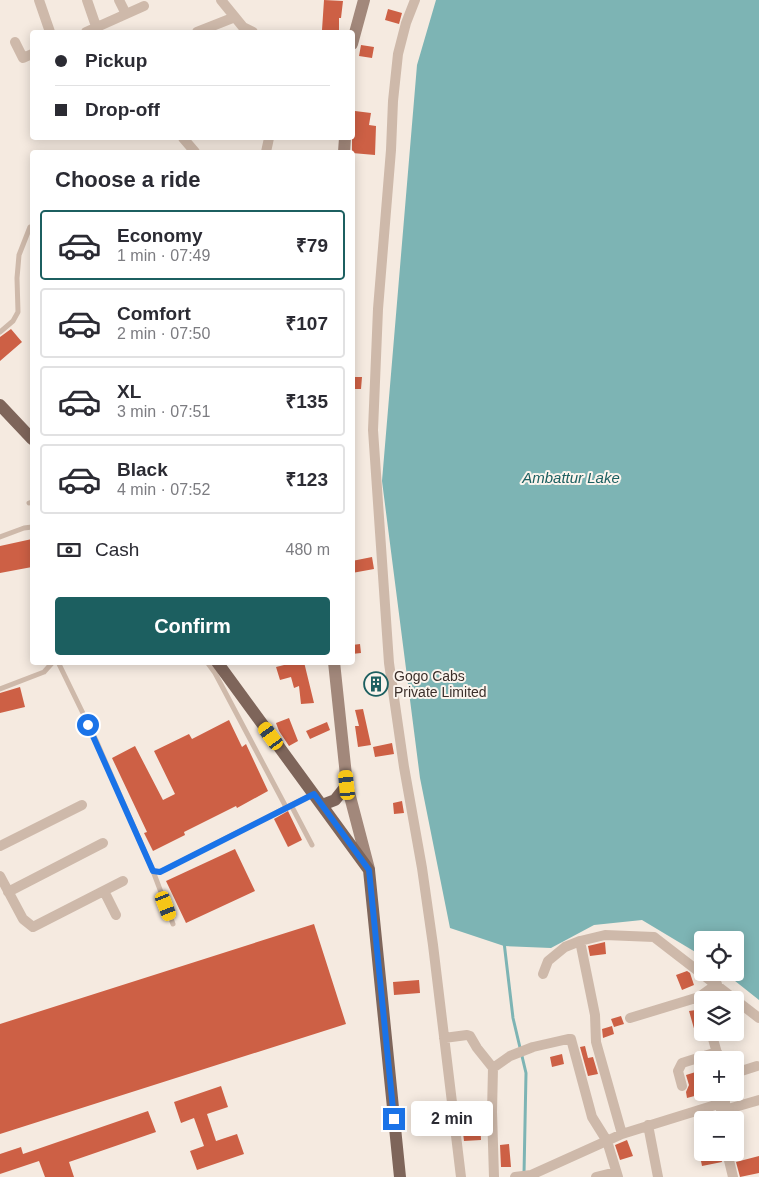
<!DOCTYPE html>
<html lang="en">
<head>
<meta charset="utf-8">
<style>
	body { margin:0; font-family:Arial,sans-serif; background:#f2f2f3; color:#2b2b33; height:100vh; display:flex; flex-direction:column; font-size:19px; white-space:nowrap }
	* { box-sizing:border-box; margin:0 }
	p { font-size:16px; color:#7c7c81 }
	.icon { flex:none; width:28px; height:28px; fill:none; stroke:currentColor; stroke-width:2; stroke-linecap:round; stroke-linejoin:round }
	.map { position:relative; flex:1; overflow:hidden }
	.details { position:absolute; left:30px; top:150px; width:325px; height:515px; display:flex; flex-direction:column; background:#fff; border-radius:5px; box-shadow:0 2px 12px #0003 }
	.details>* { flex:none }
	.guide { position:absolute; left:30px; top:30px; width:325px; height:110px; border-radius:5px; box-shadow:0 2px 12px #0003; display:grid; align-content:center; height:110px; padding:0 25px; background:#fff }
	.tools { position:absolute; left:694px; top:931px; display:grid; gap:10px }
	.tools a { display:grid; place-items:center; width:50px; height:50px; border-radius:5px; background:#fff; box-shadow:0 2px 12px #0003; font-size:25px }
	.end { position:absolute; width:22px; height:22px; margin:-11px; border:6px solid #1a73e8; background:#fff; box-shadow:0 0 0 2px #fff }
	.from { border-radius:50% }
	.bubble { position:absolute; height:35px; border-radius:5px; background:#fff; box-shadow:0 2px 12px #0003; font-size:16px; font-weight:700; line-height:35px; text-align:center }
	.car { position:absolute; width:15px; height:30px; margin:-15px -8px; border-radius:6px; box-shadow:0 0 4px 1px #0007; background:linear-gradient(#f5c518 24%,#345 0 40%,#f5c518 0 76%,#345 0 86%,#f5c518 0) }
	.guide b { display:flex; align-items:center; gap:18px; height:48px; font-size:19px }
	.guide b+b { border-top:1px solid #e1e1e2 }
	.guide i { width:12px; height:12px; background:#2b2b33 }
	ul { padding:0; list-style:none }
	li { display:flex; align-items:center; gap:15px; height:70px; margin:0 10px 8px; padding:0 15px; border:2px solid #e1e1e2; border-radius:5px }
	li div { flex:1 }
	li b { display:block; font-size:19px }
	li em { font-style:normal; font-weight:700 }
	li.current { border-color:#1c5f60 }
	li>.icon { width:45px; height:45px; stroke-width:1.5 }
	h2 { padding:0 25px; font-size:22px; line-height:60px }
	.pay { display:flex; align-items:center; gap:12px; height:55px; padding:0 25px; font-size:19px }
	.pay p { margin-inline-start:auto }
	.button { display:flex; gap:10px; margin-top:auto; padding:10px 25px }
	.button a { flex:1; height:58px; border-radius:5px; background:#1c5f60; color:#fff; font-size:20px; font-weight:700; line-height:58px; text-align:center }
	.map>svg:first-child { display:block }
</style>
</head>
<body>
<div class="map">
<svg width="759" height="1177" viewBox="0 0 759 1177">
	<rect width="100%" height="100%" fill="#f5eae0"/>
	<!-- water -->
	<path fill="#7db4b4" d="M 436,0 L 759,0 L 759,1000 L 725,973 L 735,972 L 735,940 L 702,940 L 702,956 L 642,920 L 594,925 L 551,948 L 504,946 L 450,928 L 420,778 L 382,481 L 417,65 Z"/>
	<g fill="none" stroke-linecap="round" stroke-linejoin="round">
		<!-- stream -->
		<path stroke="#7db4b4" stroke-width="3" d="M 504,942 L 513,1018 L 526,1073 L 524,1174"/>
	</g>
	<!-- building -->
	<path fill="#cd6045" d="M 324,0 L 343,1 L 341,18 L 339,18 L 339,30 L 322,30 Z
		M 388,9 L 402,13 L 399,24 L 385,20 Z
		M 361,45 L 374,47 L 372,58 L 359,56 Z
		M 355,111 L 371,113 L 369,125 L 376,126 L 375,155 L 352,153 L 352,126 Z
		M 11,329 L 22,342 L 0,361 L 0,337 Z
		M 352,377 L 362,377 L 361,389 L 352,389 Z
		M 32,539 L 32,567 L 0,573 L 0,546 Z
		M 372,557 L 374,569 L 352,573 L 352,561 Z
		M 360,644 L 361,653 L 352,654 L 352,645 Z
		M 287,662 L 304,662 L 314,703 L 301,704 L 299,686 L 294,688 L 291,677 L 280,680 L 276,667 L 288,664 Z
		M 384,678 L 386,689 L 377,691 L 376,679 Z
		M 20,687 L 25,707 L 0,713 L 0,693 Z
		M 363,709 L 371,745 L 358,747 L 355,726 L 359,726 L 355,710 Z
		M 289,718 L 298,741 L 289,746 L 279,731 L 276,723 Z
		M 229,720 L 242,747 L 246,744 L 268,791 L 237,808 L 236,806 L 184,832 L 185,835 L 153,851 L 144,833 L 147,832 L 112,758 L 135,746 L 163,800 L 175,794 L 154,751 L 189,734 L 192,739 Z
		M 327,722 L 330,730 L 310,739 L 306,731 Z
		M 392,743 L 394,754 L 375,757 L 373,747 Z
		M 402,801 L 404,813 L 394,814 L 393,803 Z
		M 288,811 L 302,840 L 288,847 L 274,819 Z
		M 235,849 L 255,891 L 186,923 L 166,881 Z
		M 314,924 L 346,1024 L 0,1134 L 0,1024 Z
		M 605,942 L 606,954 L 590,956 L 588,946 Z
		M 687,971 L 690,973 L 694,985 L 682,990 L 676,975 Z
		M 419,980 L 420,993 L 394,995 L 393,982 Z
		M 696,1010 L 699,1013 L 702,1030 L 695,1032 L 689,1011 Z
		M 621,1016 L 624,1024 L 614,1027 L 611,1019 Z
		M 612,1026 L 614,1034 L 603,1038 L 602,1029 Z
		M 585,1046 L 588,1058 L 593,1057 L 598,1074 L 588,1076 L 580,1047 Z
		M 562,1054 L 564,1064 L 552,1067 L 550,1057 Z
		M 702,1070 L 702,1094 L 687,1098 L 686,1092 L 689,1085 L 686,1075 Z
		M 221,1086 L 228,1107 L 207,1114 L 216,1141 L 237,1134 L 244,1154 L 197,1170 L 190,1151 L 204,1146 L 194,1118 L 181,1123 L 174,1102 Z
		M 148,1111 L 156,1132 L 69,1162 L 74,1177 L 45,1177 L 39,1161 L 0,1174 L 0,1154 L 21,1147 L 23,1154 Z
		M 480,1116 L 481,1140 L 464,1141 L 461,1117 Z
		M 627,1140 L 633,1156 L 620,1160 L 615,1145 Z
		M 509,1144 L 511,1167 L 501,1167 L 500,1145 Z
		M 720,1153 L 722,1162 L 702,1166 L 700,1156 Z
		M 759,1156 L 759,1173 L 740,1177 L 736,1162 Z"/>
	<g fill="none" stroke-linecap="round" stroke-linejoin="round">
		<!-- lane -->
		<path stroke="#ceb9aa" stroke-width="5" d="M 0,332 L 13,321 L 18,312 L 17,278 L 19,255 L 30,227
			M 29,503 L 32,502
			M 0,537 L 24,528 L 32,527
			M 58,662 L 96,740 L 153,871
			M 207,662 L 215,673 L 286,807
			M 0,689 L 44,672 L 53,662
			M 291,805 L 313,794
			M 173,924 L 153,871 L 160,872 L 166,869 L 291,805 L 312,845"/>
		<!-- street -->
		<path stroke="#ceb9aa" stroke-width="10" d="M 39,0 L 50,32
			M 87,0 L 98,32
			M 119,0 L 126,14
			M 221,0 L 243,27 L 253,32
			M 415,0 L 406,23 L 398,54 L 393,101 L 391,150 L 378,309 L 373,430 L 389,663 L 404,767 L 422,868 L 433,945 L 461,1177
			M 86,32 L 144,6
			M 197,32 L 235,17
			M 15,42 L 23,58 L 32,54
			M 183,138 L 195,152
			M 266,152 L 269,138
			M 0,846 L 82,805
			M 0,876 L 23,919 L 33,927 L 123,881
			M 104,891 L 116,915
			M 8,892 L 103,843
			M 580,941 L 595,1015 L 596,1042 L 622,1134
			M 543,974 L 548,961 L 565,947 L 580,941 L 605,935 L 654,937 L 759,1018
			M 699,997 L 702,1007
			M 630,1018 L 699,997 L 717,984
			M 711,1032 L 719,1060
			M 444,1038 L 467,1035 L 470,1036 L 477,1048 L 493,1068
			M 735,1073 L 757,1066
			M 682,1086 L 678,1071 L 682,1063 L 717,1052
			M 721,1111 L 759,1100
			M 648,1125 L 658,1177
			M 727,1152 L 733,1177
			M 494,1177 L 492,1112 L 493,1068 L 510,1056 L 533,1047 L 568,1039 L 571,1039 L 592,1117 L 607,1141 L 618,1177
			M 515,1177 L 531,1175 L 622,1134 L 725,1102 L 724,1092
			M 596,1177 L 616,1172"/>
		<!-- secondary -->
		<path stroke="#a2887b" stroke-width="12" d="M 352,44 L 364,0
			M 344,152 L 345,138
			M 334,662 L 347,785 L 369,869"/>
		<!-- primary -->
		<path stroke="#7e655a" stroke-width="12" d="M 0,405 L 32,439
			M 217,662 L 369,870 L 400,1177
			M 322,805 L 335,800 L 347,785"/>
	</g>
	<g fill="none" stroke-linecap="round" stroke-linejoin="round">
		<!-- route -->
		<path stroke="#1a73e8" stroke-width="6" d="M 88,725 L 153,871 L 160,872 L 166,869 L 314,794 L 369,870 L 394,1119"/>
	</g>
	<!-- icons -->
	<defs>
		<g id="building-ring" transform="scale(1.25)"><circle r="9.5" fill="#fbf4ed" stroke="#1c5f60" stroke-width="1.5"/><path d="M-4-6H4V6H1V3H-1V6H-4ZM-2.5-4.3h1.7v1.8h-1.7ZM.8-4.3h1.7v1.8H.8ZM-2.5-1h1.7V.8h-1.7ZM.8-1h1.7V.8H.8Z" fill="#1c5f60"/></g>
	</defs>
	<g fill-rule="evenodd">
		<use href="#building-ring" x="376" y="684"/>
	</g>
	<g text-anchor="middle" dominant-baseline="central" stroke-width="4" stroke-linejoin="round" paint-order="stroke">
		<!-- poi labels -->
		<g font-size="14" fill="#3b2f2a" stroke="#fbf4ed" text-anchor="start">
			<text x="394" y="676">Gogo Cabs<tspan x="394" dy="16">Private Limited</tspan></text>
		</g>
		<!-- water labels -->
		<g font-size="15" font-style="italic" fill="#1c5f60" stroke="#fbf4ed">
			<text x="571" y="477">Ambattur Lake</text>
		</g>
	</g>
</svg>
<div class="tools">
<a><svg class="icon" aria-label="locate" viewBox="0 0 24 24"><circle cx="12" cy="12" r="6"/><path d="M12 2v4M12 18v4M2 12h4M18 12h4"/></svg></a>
<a><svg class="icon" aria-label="layers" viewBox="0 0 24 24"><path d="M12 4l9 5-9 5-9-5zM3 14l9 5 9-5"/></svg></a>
<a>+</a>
<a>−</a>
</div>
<i class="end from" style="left:88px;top:725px"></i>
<i class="end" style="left:394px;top:1119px"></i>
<div class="bubble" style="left:411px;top:1101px;width:82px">2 min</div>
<i class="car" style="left:271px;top:736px;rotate:324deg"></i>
<i class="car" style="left:347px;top:785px;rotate:354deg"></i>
<i class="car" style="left:166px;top:906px;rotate:159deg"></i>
<div class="guide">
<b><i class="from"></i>Pickup</b>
<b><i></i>Drop-off</b>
</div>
<section class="details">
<h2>Choose a ride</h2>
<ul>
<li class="current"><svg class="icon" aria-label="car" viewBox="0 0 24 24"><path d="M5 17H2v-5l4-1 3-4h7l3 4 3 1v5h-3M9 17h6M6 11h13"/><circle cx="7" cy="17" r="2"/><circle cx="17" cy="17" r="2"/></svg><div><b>Economy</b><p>1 min · 07:49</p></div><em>₹79</em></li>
<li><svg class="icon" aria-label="car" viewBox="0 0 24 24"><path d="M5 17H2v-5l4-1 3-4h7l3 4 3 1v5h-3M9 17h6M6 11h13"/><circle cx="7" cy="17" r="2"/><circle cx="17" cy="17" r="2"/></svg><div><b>Comfort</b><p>2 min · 07:50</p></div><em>₹107</em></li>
<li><svg class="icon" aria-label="car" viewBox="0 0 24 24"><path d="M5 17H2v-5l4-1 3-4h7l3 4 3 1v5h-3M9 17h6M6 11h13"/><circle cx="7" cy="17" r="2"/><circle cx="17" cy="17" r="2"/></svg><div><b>XL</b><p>3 min · 07:51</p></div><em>₹135</em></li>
<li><svg class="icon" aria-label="car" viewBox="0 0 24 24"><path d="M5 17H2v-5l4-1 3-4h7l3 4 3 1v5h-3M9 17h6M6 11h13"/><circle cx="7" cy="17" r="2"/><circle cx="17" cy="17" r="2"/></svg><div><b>Black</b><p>4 min · 07:52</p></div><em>₹123</em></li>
</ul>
<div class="pay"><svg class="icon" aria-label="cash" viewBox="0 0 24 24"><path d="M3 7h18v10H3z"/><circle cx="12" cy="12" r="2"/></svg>Cash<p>480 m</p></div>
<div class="button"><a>Confirm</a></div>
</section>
</div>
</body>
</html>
